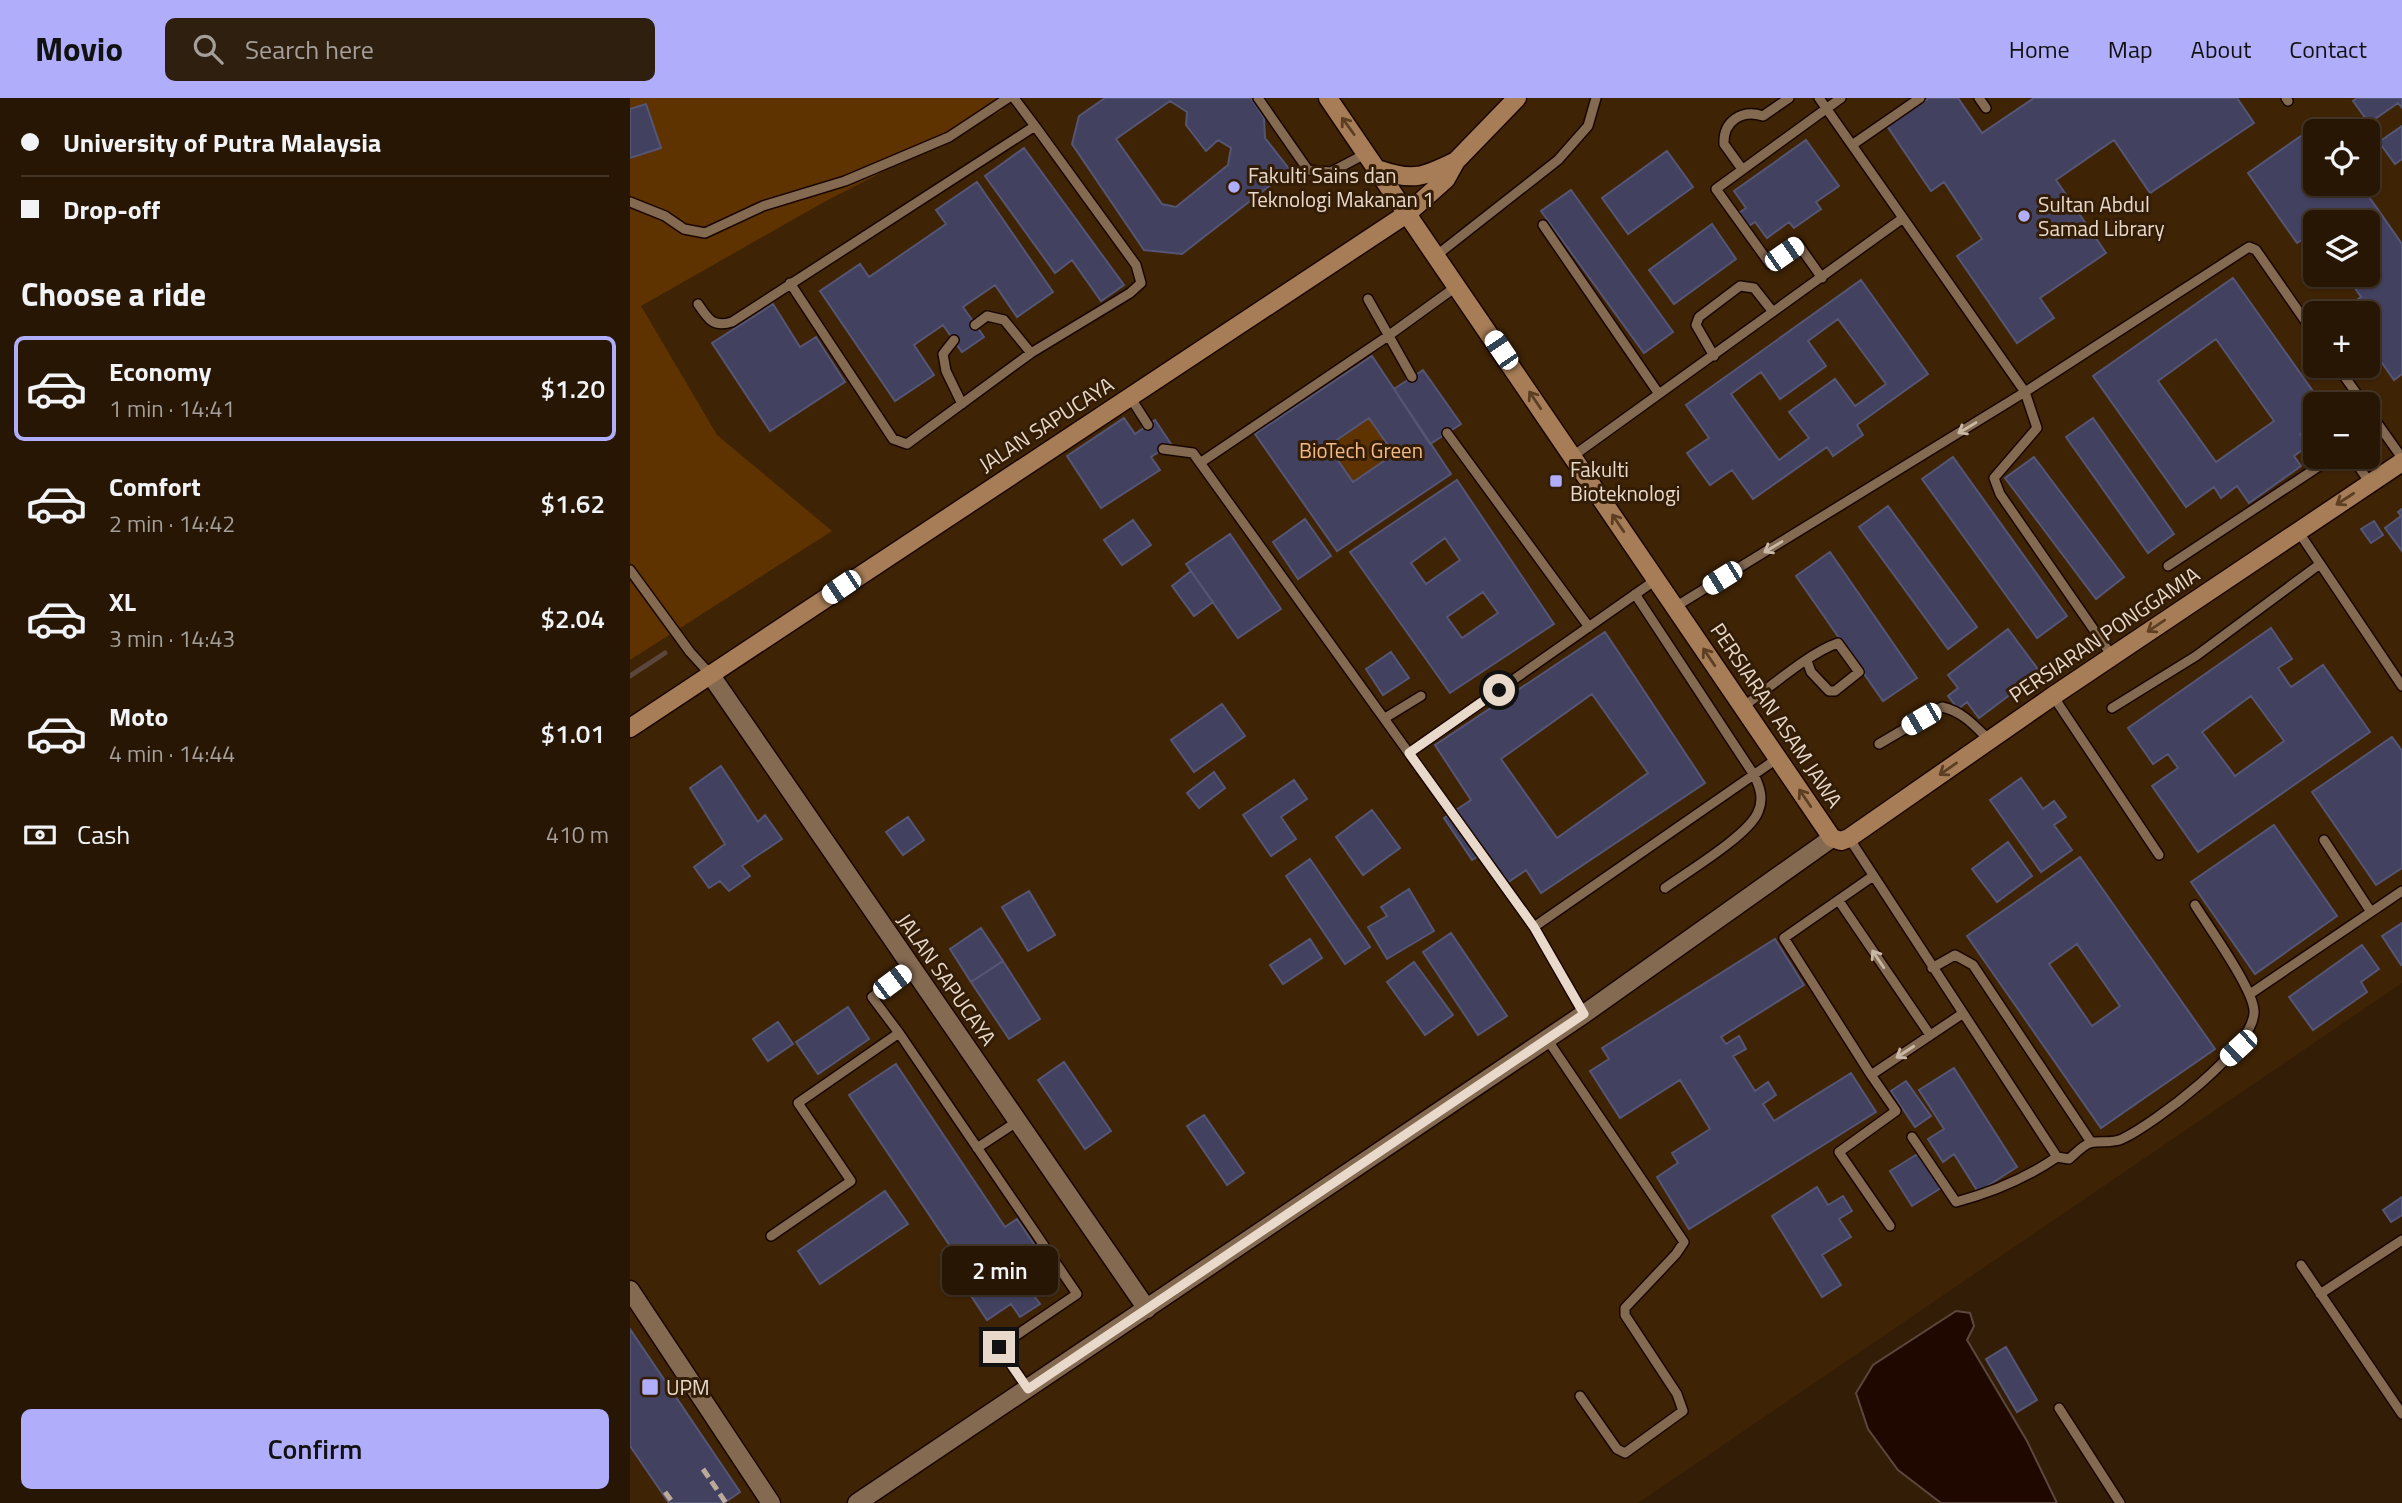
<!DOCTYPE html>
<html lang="en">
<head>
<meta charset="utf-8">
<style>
	body { margin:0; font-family:"Titillium Web",sans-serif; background:#2f1f0e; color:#f1f3f6; height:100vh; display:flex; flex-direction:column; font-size:26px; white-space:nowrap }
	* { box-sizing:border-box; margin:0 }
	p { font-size:23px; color:#a49f9a }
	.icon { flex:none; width:38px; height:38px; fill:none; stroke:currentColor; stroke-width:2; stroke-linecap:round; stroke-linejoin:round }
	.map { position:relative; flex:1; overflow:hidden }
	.side { display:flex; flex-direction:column; background:#271604; width:630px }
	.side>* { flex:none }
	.banner { display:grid; align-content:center; height:154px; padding:0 21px; background:#271604 }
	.buttons { position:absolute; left:1673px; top:21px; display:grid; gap:14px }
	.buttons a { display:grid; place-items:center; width:77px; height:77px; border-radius:10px; background:#271604; box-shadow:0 2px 5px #0004,0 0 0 2px #433526; font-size:35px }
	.end { position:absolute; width:32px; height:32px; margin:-16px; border:9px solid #e8d9cb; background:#111; box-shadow:0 0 0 4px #111 }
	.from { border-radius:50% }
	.bubble { position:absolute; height:49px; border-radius:10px; background:#271604; box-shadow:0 2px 5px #0004,0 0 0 2px #433526; font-size:23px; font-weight:600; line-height:49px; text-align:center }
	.car { position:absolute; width:21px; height:42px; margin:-21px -10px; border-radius:9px; box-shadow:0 0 5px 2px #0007; background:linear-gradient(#fff 24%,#345 0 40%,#fff 0 76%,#345 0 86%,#fff 0) }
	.banner b { display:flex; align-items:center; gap:24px; height:66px; font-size:26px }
	.banner b+b { border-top:2px solid #433526 }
	.banner i { width:18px; height:18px; background:#f1f3f6 }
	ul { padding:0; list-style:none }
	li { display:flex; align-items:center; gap:21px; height:105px; margin:0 14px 10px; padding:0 7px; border:4px solid transparent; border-radius:10px }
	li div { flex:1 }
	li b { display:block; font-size:26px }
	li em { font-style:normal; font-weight:600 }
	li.selected { border-color:#b0aefa }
	li>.icon { width:63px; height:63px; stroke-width:1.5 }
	h2 { padding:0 21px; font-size:32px; line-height:84px }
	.pay { display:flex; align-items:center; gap:18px; height:77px; padding:0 21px; font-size:26px }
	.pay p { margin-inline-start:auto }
	.primary-button { display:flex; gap:14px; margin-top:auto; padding:14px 21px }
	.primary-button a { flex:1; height:80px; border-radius:10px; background:#b0aefa; color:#111; font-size:28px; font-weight:600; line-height:80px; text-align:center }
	header { display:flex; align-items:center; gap:42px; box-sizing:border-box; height:98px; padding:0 35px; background:#b0aefa; color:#111 }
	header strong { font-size:33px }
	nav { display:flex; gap:38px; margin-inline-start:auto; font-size:24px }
	.search { width:490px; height:63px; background:#2f1f0e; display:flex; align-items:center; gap:18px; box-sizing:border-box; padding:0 24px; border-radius:10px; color:#a49f9a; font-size:26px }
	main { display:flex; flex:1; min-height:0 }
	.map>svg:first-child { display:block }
</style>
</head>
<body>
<header>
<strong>Movio</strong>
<div class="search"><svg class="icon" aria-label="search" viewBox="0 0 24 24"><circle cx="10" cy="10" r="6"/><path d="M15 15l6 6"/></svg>Search here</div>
<nav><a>Home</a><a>Map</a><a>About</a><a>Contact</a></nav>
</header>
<main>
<section class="side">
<div class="banner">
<b><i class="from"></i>University of Putra Malaysia</b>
<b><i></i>Drop-off</b>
</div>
<h2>Choose a ride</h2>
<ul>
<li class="selected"><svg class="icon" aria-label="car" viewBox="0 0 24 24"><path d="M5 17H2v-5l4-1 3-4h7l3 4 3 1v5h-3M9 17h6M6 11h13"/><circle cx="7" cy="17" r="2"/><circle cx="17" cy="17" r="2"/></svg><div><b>Economy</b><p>1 min · 14:41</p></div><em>$1.20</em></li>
<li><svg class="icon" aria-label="car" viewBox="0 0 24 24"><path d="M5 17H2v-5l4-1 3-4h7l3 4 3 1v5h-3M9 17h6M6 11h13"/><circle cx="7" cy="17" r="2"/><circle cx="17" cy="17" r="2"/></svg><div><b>Comfort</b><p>2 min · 14:42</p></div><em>$1.62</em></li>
<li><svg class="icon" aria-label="car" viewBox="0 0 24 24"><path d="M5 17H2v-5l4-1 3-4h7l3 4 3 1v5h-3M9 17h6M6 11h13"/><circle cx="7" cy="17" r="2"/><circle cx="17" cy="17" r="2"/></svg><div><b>XL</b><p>3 min · 14:43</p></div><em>$2.04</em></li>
<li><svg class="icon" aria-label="car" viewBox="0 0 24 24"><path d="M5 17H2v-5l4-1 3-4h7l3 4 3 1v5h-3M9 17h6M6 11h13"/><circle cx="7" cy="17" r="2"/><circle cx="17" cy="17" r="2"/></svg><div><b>Moto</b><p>4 min · 14:44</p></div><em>$1.01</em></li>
</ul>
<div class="pay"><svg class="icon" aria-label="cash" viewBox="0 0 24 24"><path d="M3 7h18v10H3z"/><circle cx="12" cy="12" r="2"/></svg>Cash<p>410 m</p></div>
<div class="primary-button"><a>Confirm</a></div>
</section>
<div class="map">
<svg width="1772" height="1405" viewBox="0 0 1772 1405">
	<rect width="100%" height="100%" fill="#341d06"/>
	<!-- built -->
	<path fill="#3f2305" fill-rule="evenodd" d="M 0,0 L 1772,0 L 1772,885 L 1008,1405 L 0,1405 ZM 1685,33 L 1738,33 L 1738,86 L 1685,86 ZM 1685,124 L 1738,124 L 1738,177 L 1685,177 ZM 1685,215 L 1738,215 L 1738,268 L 1685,268 ZM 1685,306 L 1738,306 L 1738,359 L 1685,359 Z"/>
	<!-- green -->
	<path fill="#5e3300" d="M 0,0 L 366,0 L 373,12 L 194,104 L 11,208 L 87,337 L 202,433 L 0,562 Z
		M 739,320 L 764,356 L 723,384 L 698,348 Z"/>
	<!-- water -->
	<path fill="#1e0800" stroke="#5b473d" stroke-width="2" d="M 1326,1213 L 1340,1215 L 1344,1228 L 1337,1242 L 1397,1343 L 1427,1405 L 1311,1405 L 1268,1372 L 1238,1331 L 1226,1295 L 1243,1267 Z"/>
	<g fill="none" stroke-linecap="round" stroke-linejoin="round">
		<!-- stream -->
		<path stroke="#5b473d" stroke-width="5" d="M 0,578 L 35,555"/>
	</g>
	<!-- building -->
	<path fill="#42415f" stroke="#555574" stroke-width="2" fill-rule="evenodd" d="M 475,0 L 621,0 L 634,20 L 635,40 L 660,72 L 552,156 L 514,152 L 442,46 L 449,18 ZM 540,3 L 557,14 L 556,27 L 576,53 L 588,42 L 601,50 L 598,67 L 546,109 L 532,106 L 486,41 Z
		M 1299,0 L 1328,0 L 1352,35 L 1404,0 L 1607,0 L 1624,25 L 1520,95 L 1484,42 L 1426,82 L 1476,155 L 1410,200 L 1424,220 L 1387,245 L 1327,158 L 1352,141 L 1314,84 L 1301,93 L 1257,28 Z
		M 1727,0 L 1772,0 L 1772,10 L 1768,5 L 1739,25 L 1723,3 Z
		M 16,6 L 31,50 L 0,60 L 0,11 Z
		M 1688,26 L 1693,33 L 1685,33 L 1685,86 L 1730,86 L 1772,146 L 1772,276 L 1764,282 L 1738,245 L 1738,215 L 1717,215 L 1714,211 L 1731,199 L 1716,177 L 1738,177 L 1738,124 L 1685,124 L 1685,134 L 1667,145 L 1618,75 Z
		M 1772,28 L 1772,61 L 1765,66 L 1749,44 Z
		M 1176,42 L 1209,88 L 1186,104 L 1191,111 L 1164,130 L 1159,124 L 1137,140 L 1125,124 L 1119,128 L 1109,115 L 1116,110 L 1104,93 Z
		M 394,50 L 494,187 L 471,203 L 442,162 L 425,175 L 355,78 Z
		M 1037,53 L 1063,89 L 998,136 L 972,100 Z
		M 347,84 L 423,194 L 387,219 L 365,187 L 333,209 L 354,239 L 332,254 L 313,227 L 284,247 L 304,277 L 265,303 L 190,193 L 230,166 L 239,179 L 316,126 L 306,112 Z
		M 941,92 L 1043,234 L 1014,255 L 911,113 Z
		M 1082,126 L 1106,161 L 1044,206 L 1019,172 Z
		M 1603,180 L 1692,306 L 1685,306 L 1685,326 L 1670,336 L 1678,348 L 1664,358 L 1671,368 L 1619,405 L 1607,388 L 1591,400 L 1584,389 L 1556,409 L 1463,278 ZM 1586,241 L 1644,323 L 1586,364 L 1528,283 Z
		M 1231,182 L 1298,276 L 1227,327 L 1233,337 L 1203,358 L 1197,349 L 1123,401 L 1102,372 L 1080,387 L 1057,355 L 1079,340 L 1056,307 ZM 1208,221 L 1256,286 L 1225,308 L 1205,281 L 1159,314 L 1179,340 L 1149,362 L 1101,296 L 1131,274 L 1150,301 L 1196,268 L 1178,243 Z
		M 143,206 L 170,249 L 186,239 L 215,284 L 140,333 L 82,245 Z
		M 742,258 L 821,376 L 707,453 L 625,336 ZM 739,320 L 764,356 L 723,384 L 698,348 Z
		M 793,272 L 831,326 L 800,346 L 764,291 Z
		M 494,320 L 505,336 L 525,322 L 541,346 L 521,359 L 530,372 L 471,410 L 437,358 Z
		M 1463,320 L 1544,436 L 1518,455 L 1436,339 Z
		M 1323,359 L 1437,518 L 1407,540 L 1292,381 Z
		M 1404,359 L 1494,479 L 1466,501 L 1375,380 Z
		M 827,382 L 924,526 L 820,595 L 720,454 ZM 815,440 L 830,462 L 796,486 L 781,465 ZM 853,494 L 868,515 L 832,540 L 817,519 Z
		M 1258,408 L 1347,529 L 1318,551 L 1229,429 Z
		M 1772,411 L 1772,453 L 1755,430 L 1771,418 L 1768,414 Z
		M 675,421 L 701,458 L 668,481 L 643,444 Z
		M 503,422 L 521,447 L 492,467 L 474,442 Z
		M 1744,423 L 1753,437 L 1741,445 L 1731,431 Z
		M 600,436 L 651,511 L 608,540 L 556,466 Z
		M 1200,454 L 1287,580 L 1253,603 L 1166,478 Z
		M 561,473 L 583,504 L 564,518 L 542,488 Z
		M 1641,530 L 1662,561 L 1648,570 L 1661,589 L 1693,567 L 1740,634 L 1568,754 L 1522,688 L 1548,670 L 1538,656 L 1523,666 L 1498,630 ZM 1621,598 L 1654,643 L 1605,678 L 1572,634 Z
		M 1378,531 L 1410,574 L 1349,620 L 1337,604 L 1328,611 L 1318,598 L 1328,590 L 1318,577 Z
		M 975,534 L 1075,685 L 911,795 L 896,772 L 874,787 L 853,755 L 842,762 L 814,720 L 841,702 L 805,647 ZM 962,596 L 1018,675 L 927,740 L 871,661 Z
		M 761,554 L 779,580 L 753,597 L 736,571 Z
		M 592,606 L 615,638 L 564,674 L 541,642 Z
		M 1762,639 L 1772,653 L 1772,770 L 1746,787 L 1682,694 Z
		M 91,668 L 128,724 L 135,717 L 152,741 L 112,768 L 120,778 L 99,793 L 90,783 L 79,790 L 64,769 L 95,746 L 60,690 Z
		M 584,674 L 595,690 L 569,710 L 557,695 Z
		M 1391,680 L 1413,711 L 1424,703 L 1436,719 L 1424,727 L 1442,752 L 1411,774 L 1360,702 Z
		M 664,682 L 677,701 L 651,719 L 666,741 L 641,758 L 613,717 Z
		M 742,712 L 770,750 L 733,777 L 706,739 Z
		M 278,719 L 294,742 L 273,757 L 256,734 Z
		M 1644,727 L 1707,818 L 1625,876 L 1561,784 Z
		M 1378,744 L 1402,778 L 1367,804 L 1342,771 Z
		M 1450,759 L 1585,951 L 1471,1030 L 1337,838 ZM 1447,846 L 1490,908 L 1462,928 L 1419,866 Z
		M 680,761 L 740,849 L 715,866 L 656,778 Z
		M 779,791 L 804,833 L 757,861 L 738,829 L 757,818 L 751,809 Z
		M 399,793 L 425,837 L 398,853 L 372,809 Z
		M 1772,825 L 1772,866 L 1771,867 L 1752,838 Z
		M 351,830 L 373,863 L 341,884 L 320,851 Z
		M 821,835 L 877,918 L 848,937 L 793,854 Z
		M 680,841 L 692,860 L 653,886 L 640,867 Z
		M 1145,841 L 1174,887 L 1091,939 L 1096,946 L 1109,938 L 1116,951 L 1103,958 L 1125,993 L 1138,984 L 1146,997 L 1133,1006 L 1144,1023 L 1221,975 L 1246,1014 L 1059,1131 L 1027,1079 L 1048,1065 L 1042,1055 L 1080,1031 L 1050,982 L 990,1020 L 960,973 L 979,961 L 972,950 Z
		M 1732,847 L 1749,871 L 1731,884 L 1737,894 L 1683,932 L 1659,899 Z
		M 373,863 L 410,921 L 379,941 L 341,884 Z
		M 784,864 L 823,917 L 795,937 L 757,884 Z
		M 218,909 L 239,941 L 188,976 L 166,944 Z
		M 148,924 L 163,946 L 138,963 L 123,941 Z
		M 434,964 L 481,1033 L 455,1051 L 408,982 Z
		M 266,966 L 375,1129 L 387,1121 L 426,1179 L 402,1195 L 410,1206 L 390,1219 L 381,1206 L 357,1222 L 318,1163 L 326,1157 L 219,997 Z
		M 1324,970 L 1387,1069 L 1348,1094 L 1324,1056 L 1313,1064 L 1298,1041 L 1314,1031 L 1289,992 Z
		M 1276,983 L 1301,1018 L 1285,1029 L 1261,993 Z
		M 574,1017 L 614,1075 L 597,1087 L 557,1028 Z
		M 1289,1055 L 1311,1090 L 1282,1108 L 1260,1073 Z
		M 1187,1089 L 1198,1107 L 1213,1098 L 1222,1113 L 1209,1121 L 1221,1139 L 1192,1157 L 1211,1187 L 1192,1199 L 1142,1118 Z
		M 255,1093 L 278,1126 L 190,1186 L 168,1153 Z
		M 1772,1099 L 1772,1117 L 1761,1124 L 1753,1112 Z
		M 0,1231 L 110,1394 L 94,1405 L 39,1405 L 0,1348 Z
		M 1376,1249 L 1407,1302 L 1387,1314 L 1356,1261 Z"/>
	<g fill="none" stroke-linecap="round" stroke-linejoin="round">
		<!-- lane casing -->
		<g stroke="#1a0600" stroke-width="12">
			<path id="lane" d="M 628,0 L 678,72 L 701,74 L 737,55
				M 1189,0 L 1395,294 L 1407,330 L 1364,380 L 1370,396 L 1482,558
				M 1349,0 L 1356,10
				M 1656,0 L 1658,3
				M 1222,47 L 1290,0
				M 1112,71 L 1094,46 C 1093,23 1112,11 1133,18 L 1159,0
				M 0,104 L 35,118 L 54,131 L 75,135 L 133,108 L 215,83 L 319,39 L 378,0
				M 913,127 L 1029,296
				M 807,157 L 928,62 L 958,28 L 966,0
				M 1192,180 L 1168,146 L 1140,166 L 1086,91 L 1211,0
				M 160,185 L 263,341 L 277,346 L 401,255 L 500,195 L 511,185 L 506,167 L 405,28
				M 738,201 L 782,279
				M 68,206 C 78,221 83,230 102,224 L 405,28 L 384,0
				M 345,227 L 357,218 L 374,222 L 401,255
				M 324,242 L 313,256 L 316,273 L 332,306
				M 1084,258 L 1066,227 L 1069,219 L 1110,188 L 1124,190 L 1143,214
				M 1707,268 L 1734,306
				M 500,299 L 518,327
				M 1738,312 L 1772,360
				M 817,335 L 959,529
				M 533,351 L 563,355 L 904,829 L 954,916
				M 943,358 L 1273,120
				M 1722,359 L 1740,385
				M 570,365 L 758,238 L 827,188
				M 1668,433 L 1772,588
				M 1538,468 L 1703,359
				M 0,472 L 60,554 L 80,576
				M 1005,496 L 1124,677 C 1130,689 1134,701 1128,714 C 1119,737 1057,774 1035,790
				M 1045,509 L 1395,294 L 1619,149 L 1626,152 L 1685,237
				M 1423,598 L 1529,757
				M 1113,609 C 1138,591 1180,554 1208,545 L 1229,574 L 1205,593 L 1199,593 L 1181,574 L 1177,563
				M 1482,610 L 1566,558 L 1690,466
				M 755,620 L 791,598
				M 1249,646 L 1312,609 C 1332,613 1345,628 1359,642
				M 779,655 L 1027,481
				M 1219,740 L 1427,1059 L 1439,1061 C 1445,1056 1453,1047 1460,1045 C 1470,1042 1481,1046 1492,1041 C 1524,1026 1624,951 1624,914 C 1625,893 1578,828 1565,807
				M 1694,742 L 1741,814
				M 1243,778 L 1154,840 L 1241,977 L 1332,916
				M 1209,803 L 1300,937
				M 904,829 L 1148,660
				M 1302,870 L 1325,857 L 1343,867 L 1461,1044
				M 1620,896 L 1772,793
				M 269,935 L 242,899 L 282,869
				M 917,941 L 1054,1144 L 1046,1156 L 995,1210 L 995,1217 L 1047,1296 L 1053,1313 L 995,1355 L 987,1351 L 950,1298
				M 1241,977 L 1266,1013 L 1209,1054 L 1260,1128
				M 1282,1039 L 1326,1104 C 1364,1094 1395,1081 1427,1059
				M 347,1050 L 388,1023
				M 141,1138 L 221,1083 L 168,1005 L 269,935 L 447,1196 L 369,1249 L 398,1291
				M 1671,1167 L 1772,1316
				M 1690,1196 L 1772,1142
				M 1429,1310 L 1490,1405"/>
		</g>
		<!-- street casing -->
		<g stroke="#1a0600" stroke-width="21">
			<path id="street" d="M 80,576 L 517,1211
				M 0,1192 L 141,1405
				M 227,1405 L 954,916 L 1202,740"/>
		</g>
		<!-- secondary casing -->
		<g stroke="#1a0600" stroke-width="21">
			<path id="secondary" d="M 698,0 L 1202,740 L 1211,743 L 1219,740 L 1423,598 L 1772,364
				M 750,72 C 784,84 795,78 826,63
				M 0,630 L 778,115 L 816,81 L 826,63 L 887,0"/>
		</g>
		<!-- lane -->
		<use href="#lane" stroke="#856a52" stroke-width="9"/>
		<!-- street -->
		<use href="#street" stroke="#856a52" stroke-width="18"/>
		<!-- secondary -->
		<use href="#secondary" stroke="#a67d57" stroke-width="18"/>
		<!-- rail -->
		<path stroke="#bba999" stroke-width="5" stroke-dasharray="10 5" stroke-linecap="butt" d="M 73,1371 L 96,1405
			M 35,1394 L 43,1405"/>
	</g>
	<!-- one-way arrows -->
	<defs><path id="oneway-shaft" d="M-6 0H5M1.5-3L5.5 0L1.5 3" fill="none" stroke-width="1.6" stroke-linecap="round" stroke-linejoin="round" transform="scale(1.75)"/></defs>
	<g stroke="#5c3f22">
		<use href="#oneway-shaft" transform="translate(718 28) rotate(-126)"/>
		<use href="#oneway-shaft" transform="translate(905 302) rotate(-124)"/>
		<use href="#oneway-shaft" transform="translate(1715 401) rotate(147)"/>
		<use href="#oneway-shaft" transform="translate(988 425) rotate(-124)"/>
		<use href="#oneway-shaft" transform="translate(1526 528) rotate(146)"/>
		<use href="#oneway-shaft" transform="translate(1079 559) rotate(-124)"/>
		<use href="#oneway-shaft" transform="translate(1318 671) rotate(145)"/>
		<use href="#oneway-shaft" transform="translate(1175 700) rotate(-124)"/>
	</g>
	<g stroke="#cab8a7">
		<use href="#oneway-shaft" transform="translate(1337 330) rotate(149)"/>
		<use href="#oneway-shaft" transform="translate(1143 449) rotate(149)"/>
		<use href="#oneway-shaft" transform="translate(1248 861) rotate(-124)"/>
		<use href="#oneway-shaft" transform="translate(1275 954) rotate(147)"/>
	</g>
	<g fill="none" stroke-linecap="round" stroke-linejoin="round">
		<!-- route -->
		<path stroke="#e8d9cb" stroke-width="9" d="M 369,1249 L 398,1291 L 954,916 L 904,829 L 779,655 L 869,592"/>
	</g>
	<!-- markers -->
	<g fill="#b0aefa" stroke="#341d06" stroke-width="2.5">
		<circle cx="604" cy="89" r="7"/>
		<circle cx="1394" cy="118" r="7"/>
		<rect x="919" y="376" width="14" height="14" rx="3.5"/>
		<rect x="11" y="1280" width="18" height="18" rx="3.5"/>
	</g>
	<g text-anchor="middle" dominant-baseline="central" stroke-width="6" stroke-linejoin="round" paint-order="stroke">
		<!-- poi labels -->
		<g font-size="21" fill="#e8d9cb" stroke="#341d06" text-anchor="start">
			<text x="618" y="77">Fakulti Sains dan<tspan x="618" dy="24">Teknologi Makanan 1</tspan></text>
			<text x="1408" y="106">Sultan Abdul<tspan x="1408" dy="24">Samad Library</tspan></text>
			<text x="940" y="371">Fakulti<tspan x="940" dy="24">Bioteknologi</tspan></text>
			<text x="36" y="1289">UPM</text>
		</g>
		<!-- street labels -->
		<g font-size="21" fill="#e8d9cb" stroke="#341d06">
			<text transform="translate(416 326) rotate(-33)">JALAN SAPUCAYA</text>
			<text transform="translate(1474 536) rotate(-34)">PERSIARAN PONGGAMIA</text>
			<text transform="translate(1147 617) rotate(56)">PERSIARAN ASAM JAWA</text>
			<text transform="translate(317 881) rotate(55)">JALAN SAPUCAYA</text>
		</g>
		<!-- park labels -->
		<g font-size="21" fill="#f3ba87" stroke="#341d06">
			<text x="731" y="352">BioTech Green</text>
		</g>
	</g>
</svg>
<div class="buttons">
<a><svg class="icon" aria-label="locate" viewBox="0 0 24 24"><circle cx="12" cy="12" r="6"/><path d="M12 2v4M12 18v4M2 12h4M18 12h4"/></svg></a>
<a><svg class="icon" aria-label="layers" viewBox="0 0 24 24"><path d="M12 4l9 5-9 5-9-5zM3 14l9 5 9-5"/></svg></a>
<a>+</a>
<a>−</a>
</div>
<i class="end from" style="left:869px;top:592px"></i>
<i class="end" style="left:369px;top:1249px"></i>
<div class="bubble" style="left:312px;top:1148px;width:116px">2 min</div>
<i class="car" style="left:1154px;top:156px;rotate:55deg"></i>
<i class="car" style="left:871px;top:252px;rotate:326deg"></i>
<i class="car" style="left:1092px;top:480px;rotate:238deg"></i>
<i class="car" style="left:211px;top:489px;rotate:236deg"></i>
<i class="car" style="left:1291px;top:621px;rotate:240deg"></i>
<i class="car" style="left:262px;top:884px;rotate:53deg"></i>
<i class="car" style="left:1608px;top:950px;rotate:227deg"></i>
</div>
</main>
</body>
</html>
